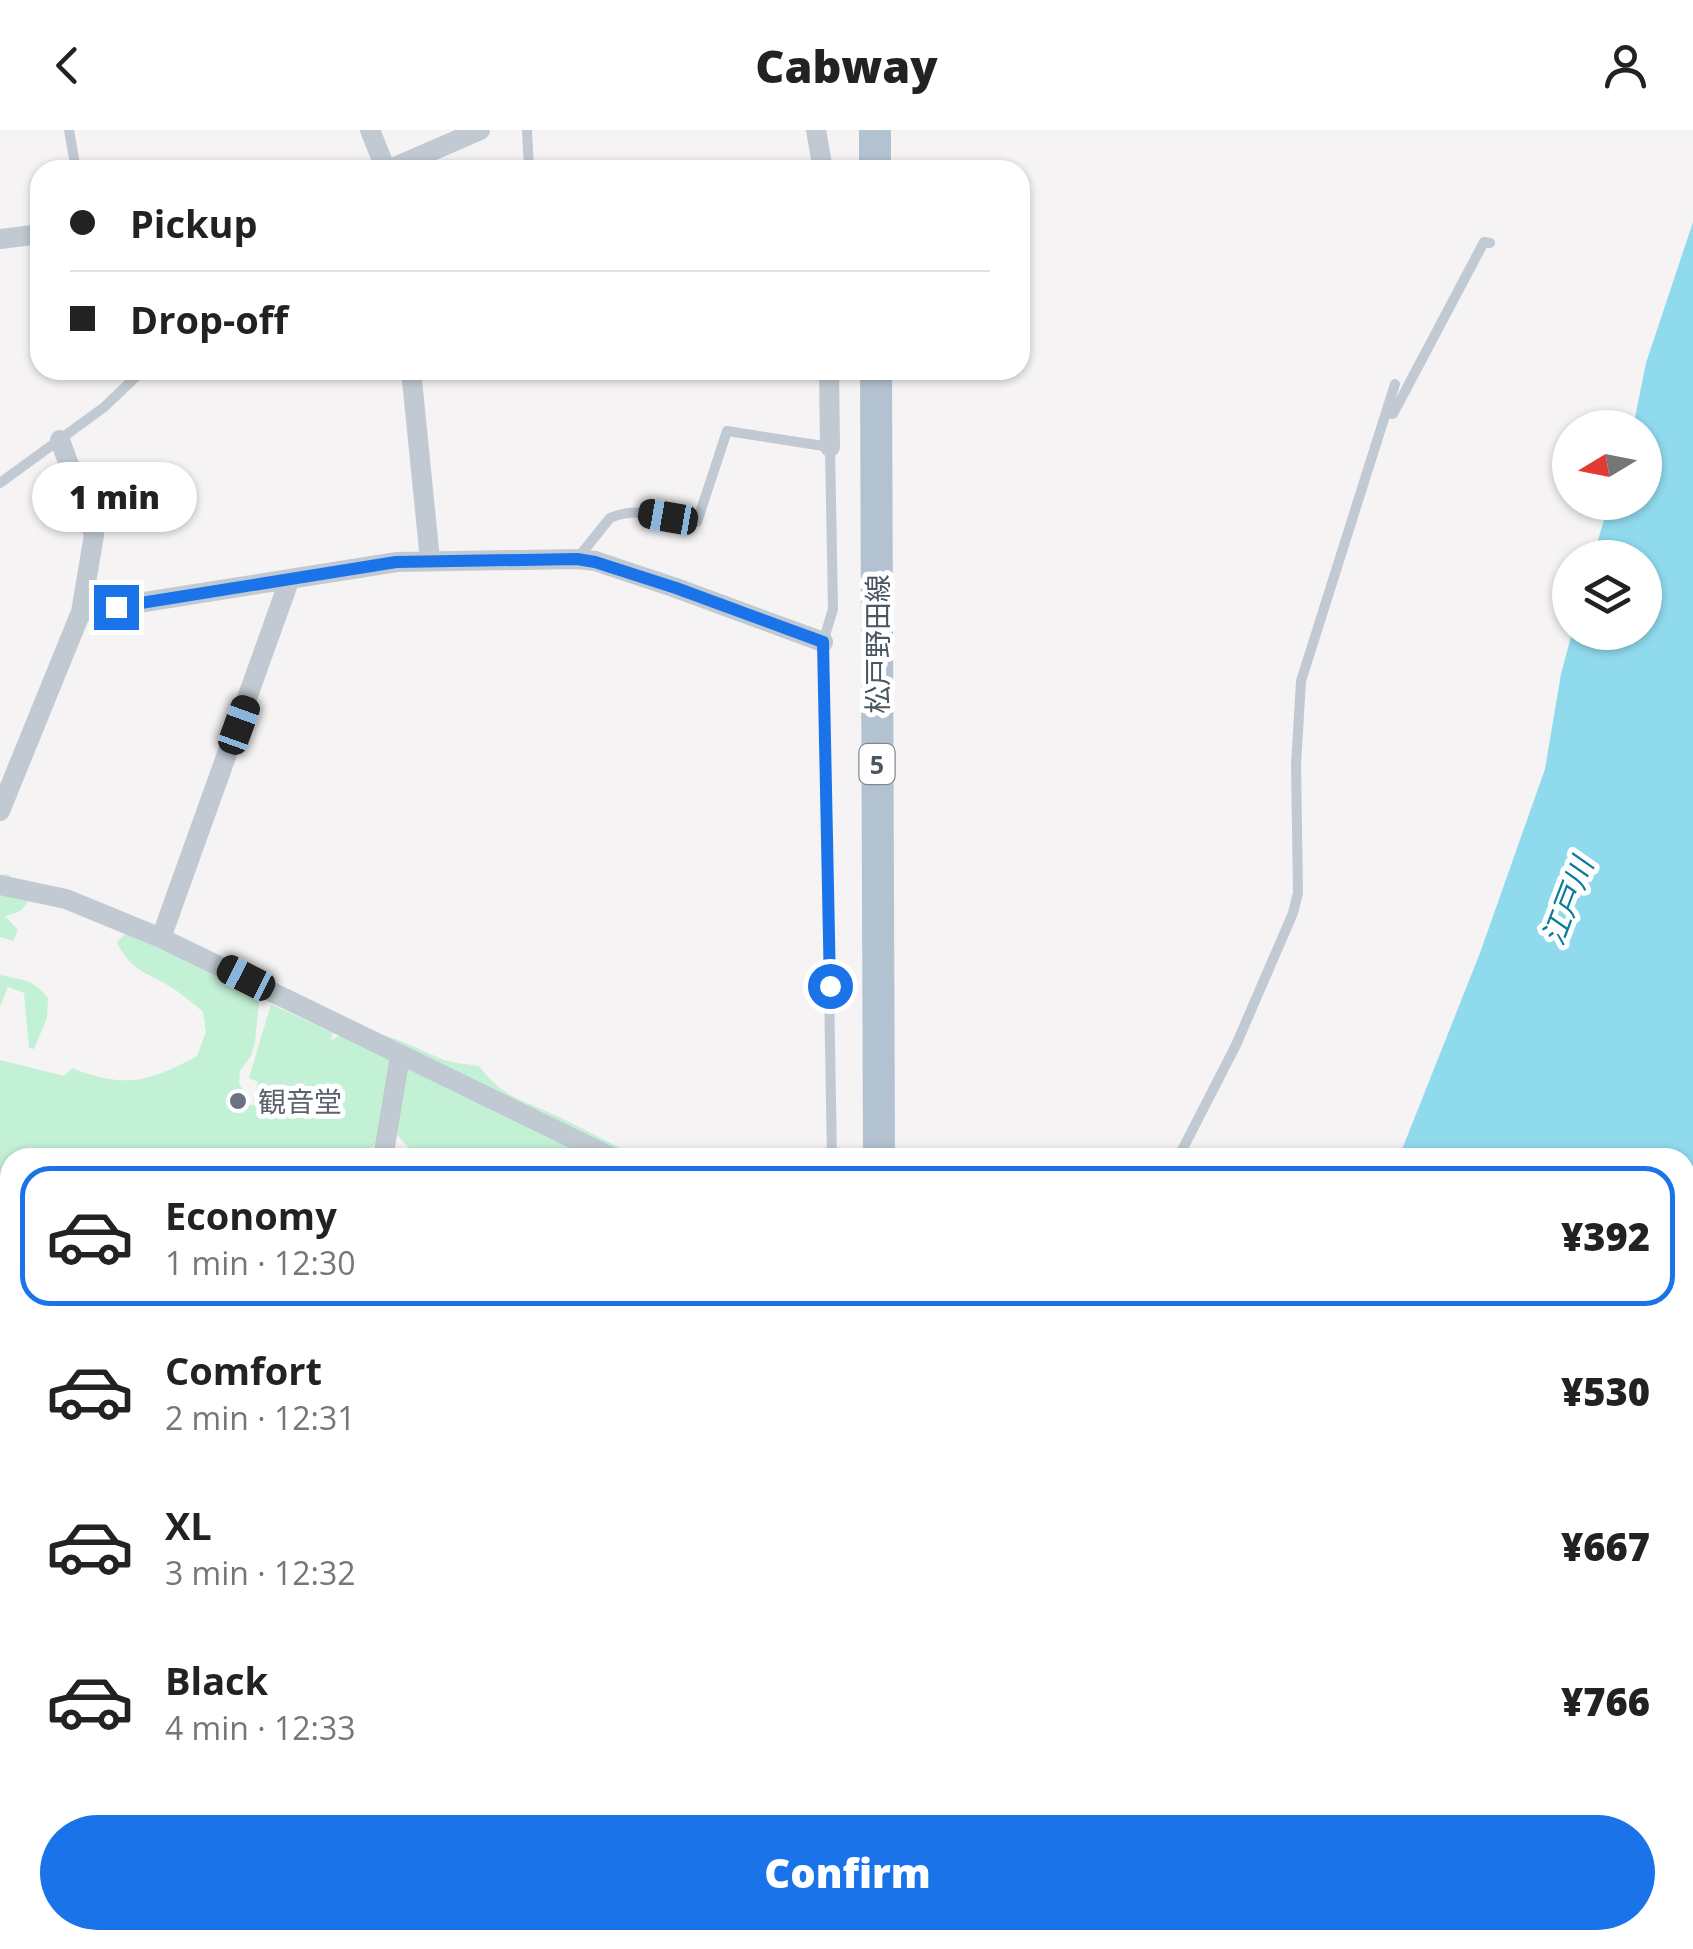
<!DOCTYPE html>
<html lang="en">
<head>
<meta charset="utf-8">
<style>
	body { margin:0; font-family:"Open Sans","Noto Sans JP",sans-serif; background:#f2f2f2; color:#222; height:100vh; display:flex; flex-direction:column; font-size:38px; white-space:nowrap }
	* { box-sizing:border-box; margin:0 }
	p { font-size:32px; color:#767676 }
	.icon { flex:none; width:55px; height:55px; fill:none; stroke:currentColor; stroke-width:2; stroke-linecap:round; stroke-linejoin:round }
	.map { position:relative; flex:1; overflow:hidden }
	.side { position:absolute; left:0px; top:1018px; width:1695px; height:802px; display:flex; flex-direction:column; background:#fff; border-radius:30px 30px 0 0; box-shadow:0 2px 8px #0004 }
	.side>* { flex:none }
	.top-card { position:absolute; left:30px; top:30px; width:1000px; height:220px; border-radius:30px; box-shadow:0 2px 8px #0004; display:grid; align-content:center; height:220px; padding:0 40px; background:#fff }
	.needle { width:65px; rotate:260deg }
	.fabs { position:absolute; left:1552px; top:280px; display:grid; gap:20px }
	.fabs a { display:grid; place-items:center; width:110px; height:110px; border-radius:50%; background:#fff; box-shadow:0 2px 8px #0004; font-size:50px }
	.end { position:absolute; width:45px; height:45px; margin:-22px; border:12px solid #1a73e8; background:#fff; box-shadow:0 0 0 5px #fff }
	.from { border-radius:50% }
	.bubble { position:absolute; height:70px; border-radius:35px; background:#fff; box-shadow:0 2px 8px #0004; font-size:32px; font-weight:800; line-height:70px; text-align:center }
	.car { position:absolute; width:30px; height:60px; margin:-30px -15px; border-radius:12px; box-shadow:0 0 8px 2px #0007; background:linear-gradient(#222 24%,#8ab4d8 0 40%,#222 0 76%,#8ab4d8 0 86%,#222 0) }
	.top-card b { display:flex; align-items:center; gap:35px; height:95px; font-size:38px }
	.top-card b+b { border-top:2px solid #e0e0e0 }
	.top-card i { width:25px; height:25px; background:#222 }
	ul { padding:18px 0 0; list-style:none }
	li { display:flex; align-items:center; gap:30px; height:140px; margin:0 20px 15px; padding:0 20px; border:5px solid transparent; border-radius:30px }
	li div { flex:1 }
	li b { display:block; font-size:38px }
	li em { font-style:normal; font-weight:800 }
	li.current { border-color:#1a73e8 }
	li>.icon { width:90px; height:90px; stroke-width:1.5 }
	.button { display:flex; gap:20px; margin-top:auto; padding:20px 40px }
	.button a { flex:1; height:115px; border-radius:60px; background:#1a73e8; color:#fff; font-size:40px; font-weight:800; line-height:115px; text-align:center }
	header { display:flex; justify-content:space-between; align-items:center; height:130px; padding:0 40px; background:#fff; font-size:45px; font-weight:800 }
	.map>svg:first-child { display:block }
</style>
</head>
<body>
<header><svg class="icon" aria-label="back" viewBox="0 0 24 24"><path d="M15 5l-7 7 7 7"/></svg>Cabway<svg class="icon" aria-label="person" viewBox="0 0 24 24"><circle cx="12" cy="8" r="4"/><path d="M4 21q1-7 8-7t8 7"/></svg></header>
<div class="map">
<svg width="1693" height="1819" viewBox="0 0 1693 1819">
	<rect width="100%" height="100%" fill="#f5f3f3"/>
	<!-- green -->
	<path fill="#c3f1d5" d="M 7,744 L 28,758 L 30,769 L 21,781 L 5,786 L 18,800 L 13,811 L 0,807 L 0,745 Z
		M 128,801 L 260,861 L 255,912 L 251,926 L 240,941 L 239,953 L 249,975 L 259,975 L 253,973 L 258,952 L 249,948 L 271,874 L 333,903 L 331,911 C 362,887 408,915 439,928 C 451,933 466,934 479,936 C 503,969 525,970 559,987 C 586,1000 612,1014 638,1027 L 422,1027 L 414,1024 L 395,1002 L 357,1027 L 10,1028 L 10,1236 L 0,1238 L 0,930 L 64,946 L 72,938 C 124,959 150,952 197,926 L 206,902 L 203,882 C 191,871 178,861 164,853 C 142,841 128,837 117,812 Z
		M 0,845 C 24,851 30,847 48,868 L 47,888 L 34,919 L 29,918 L 24,863 L 8,857 L 0,877 Z"/>
	<!-- water -->
	<path fill="#90daee" d="M 1693,92 L 1693,1069 L 1685,1089 L 1685,1028 L 1399,1027 L 1480,823 L 1545,639 L 1561,544 L 1572,503 L 1645,502 L 1645,428 L 1593,427 L 1609,373 L 1645,372 L 1645,298 L 1633,297 L 1646,233 Z
		M 1078,1810 L 1366,1810 L 1363,1819 L 1075,1819 Z"/>
	<g fill="none" stroke-linecap="round" stroke-linejoin="round">
		<!-- service -->
		<path stroke="#c1cad2" stroke-width="10" d="M 69,0 L 76,40
			M 527,0 L 529,40
			M 1387,283 L 1393,284 L 1484,112 L 1490,113
			M 0,353 L 103,278 L 143,240
			M 577,429 L 610,388 C 637,376 669,387 697,392 L 727,301 L 830,317 L 833,479 L 823,512 L 832,1028
			M 1178,1028 L 1236,915 L 1293,783 L 1298,763 L 1296,635 L 1301,551 L 1395,254
			M 0,1247 L 10,1246
			M 802,1810 L 803,1819"/>
		<!-- minor -->
		<path stroke="#c1cad2" stroke-width="20" d="M 370,0 L 386,40
			M 816,0 L 823,40
			M 388,40 L 480,0
			M 0,109 L 40,104
			M 411,240 L 430,430
			M 829,240 L 830,317
			M 81,482 L 397,432 L 577,429 L 595,431 L 676,458 L 823,512
			M 0,681 L 81,482 L 94,405 L 60,310
			M 0,755 L 66,769 L 161,808 L 613,1028
			M 161,808 L 289,451
			M 383,1028 L 400,926
			M 0,1298 L 10,1297"/>
		<!-- primary -->
		<path stroke="#b3c2d1" stroke-width="32" d="M 875,0 L 875,40
			M 876,240 L 879,1028
			M 418,1819 L 438,1810"/>
	</g>
	<g fill="none" stroke-linecap="round" stroke-linejoin="round">
		<!-- route -->
		<path stroke="#1a73e8" stroke-width="12" d="M 116,477 L 396,432 L 577,429 L 595,432 L 676,458 L 823,512 L 830,856"/>
	</g>
	<!-- markers -->
	<circle fill="#6b7280" stroke="#fff" stroke-width="4" cx="238" cy="971" r="10"/>
	<g text-anchor="middle" dominant-baseline="central" stroke-width="10" stroke-linejoin="round" paint-order="stroke">
		<!-- shield labels -->
		<rect fill="#fff" stroke="#808990" stroke-width="2.5" x="859.5" y="614" width="35" height="40" rx="8"/>
		<g font-size="25" font-weight="bold" fill="#4a5661">
			<text x="877" y="634">5</text>
		</g>
		<!-- street labels -->
		<g font-size="28" fill="#4a5661" stroke="#fff">
			<text transform="translate(877 514) rotate(-90)">松戸野田線</text>
		</g>
		<!-- worship labels -->
		<g font-size="28" fill="#5b616d" stroke="#fff" text-anchor="start">
			<text x="258" y="971">観音堂</text>
		</g>
		<!-- water labels -->
		<g font-size="30" font-style="italic" fill="#0c7c9b" stroke="#fff">
			<text transform="translate(1567 771) rotate(-69)">江戸川</text>
		</g>
	</g>
</svg>
<div class="fabs">
<a><svg class="needle" viewBox="-14 -14 28 28"><path d="M0-13l5 13h-10z" fill="#e53935"/><path d="M0 13l5-13h-10z" fill="#767676"/></svg></a>
<a><svg class="icon" aria-label="layers" viewBox="0 0 24 24"><path d="M12 4l9 5-9 5-9-5zM3 14l9 5 9-5"/></svg></a>
</div>
<i class="end from" style="left:830px;top:856px"></i>
<i class="end" style="left:116px;top:477px"></i>
<div class="bubble" style="left:32px;top:332px;width:165px">1 min</div>
<i class="car" style="left:668px;top:387px;rotate:280deg"></i>
<i class="car" style="left:239px;top:595px;rotate:20deg"></i>
<i class="car" style="left:246px;top:848px;rotate:297deg"></i>
<div class="top-card">
<b><i class="from"></i>Pickup</b>
<b><i></i>Drop-off</b>
</div>
<section class="side">
<ul>
<li class="current"><svg class="icon" aria-label="car" viewBox="0 0 24 24"><path d="M5 17H2v-5l4-1 3-4h7l3 4 3 1v5h-3M9 17h6M6 11h13"/><circle cx="7" cy="17" r="2"/><circle cx="17" cy="17" r="2"/></svg><div><b>Economy</b><p>1 min · 12:30</p></div><em>¥392</em></li>
<li><svg class="icon" aria-label="car" viewBox="0 0 24 24"><path d="M5 17H2v-5l4-1 3-4h7l3 4 3 1v5h-3M9 17h6M6 11h13"/><circle cx="7" cy="17" r="2"/><circle cx="17" cy="17" r="2"/></svg><div><b>Comfort</b><p>2 min · 12:31</p></div><em>¥530</em></li>
<li><svg class="icon" aria-label="car" viewBox="0 0 24 24"><path d="M5 17H2v-5l4-1 3-4h7l3 4 3 1v5h-3M9 17h6M6 11h13"/><circle cx="7" cy="17" r="2"/><circle cx="17" cy="17" r="2"/></svg><div><b>XL</b><p>3 min · 12:32</p></div><em>¥667</em></li>
<li><svg class="icon" aria-label="car" viewBox="0 0 24 24"><path d="M5 17H2v-5l4-1 3-4h7l3 4 3 1v5h-3M9 17h6M6 11h13"/><circle cx="7" cy="17" r="2"/><circle cx="17" cy="17" r="2"/></svg><div><b>Black</b><p>4 min · 12:33</p></div><em>¥766</em></li>
</ul>
<div class="button"><a>Confirm</a></div>
</section>
</div>
</body>
</html>
